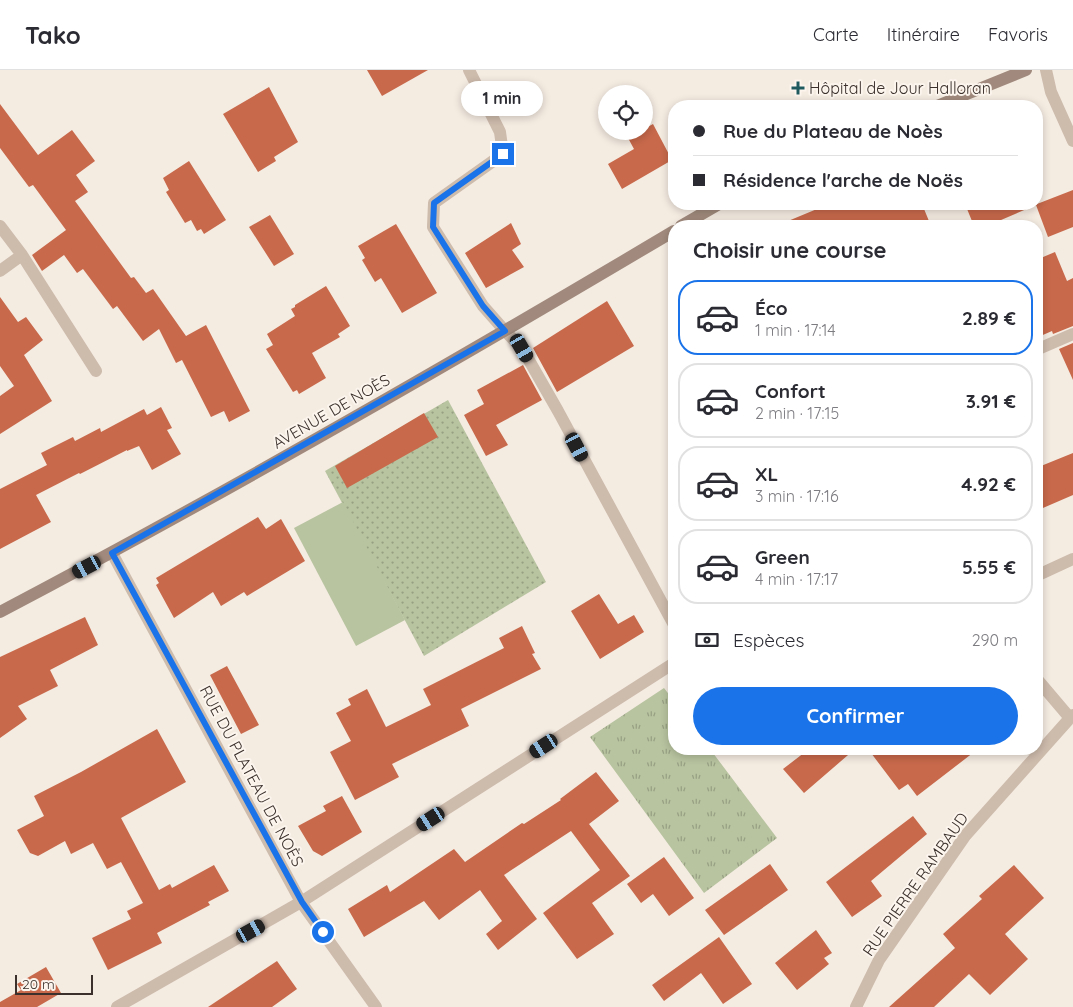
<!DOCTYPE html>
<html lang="fr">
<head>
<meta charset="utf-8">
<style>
	body { margin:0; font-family:Quicksand,sans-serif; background:#f2f2f3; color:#2b2b33; height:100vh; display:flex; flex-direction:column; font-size:19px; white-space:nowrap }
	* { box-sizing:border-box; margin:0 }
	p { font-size:16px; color:#7c7c81 }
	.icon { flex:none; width:28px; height:28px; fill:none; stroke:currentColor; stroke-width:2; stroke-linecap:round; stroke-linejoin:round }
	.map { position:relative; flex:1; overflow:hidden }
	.details { position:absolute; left:668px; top:150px; width:375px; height:535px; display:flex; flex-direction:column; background:#fff; border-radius:20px; box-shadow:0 2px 8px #0003 }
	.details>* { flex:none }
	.top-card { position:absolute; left:668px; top:30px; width:375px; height:110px; border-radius:20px; box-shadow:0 2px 8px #0003; display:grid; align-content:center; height:110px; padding:0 25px; background:#fff }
	.tools { position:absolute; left:598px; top:15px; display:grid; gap:10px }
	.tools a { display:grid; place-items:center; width:55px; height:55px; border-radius:50%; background:#fff; box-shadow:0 2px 8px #0003; font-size:25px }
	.scale { position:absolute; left:15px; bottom:12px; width:78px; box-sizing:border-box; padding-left:5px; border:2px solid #3b302b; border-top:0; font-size:14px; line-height:18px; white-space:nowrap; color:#3b302b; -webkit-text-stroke:4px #fbf5ee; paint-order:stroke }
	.end { position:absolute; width:22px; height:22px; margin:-11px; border:6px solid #1a73e8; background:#fff; box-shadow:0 0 0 2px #fff }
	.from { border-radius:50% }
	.bubble { position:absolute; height:35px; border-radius:18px; background:#fff; box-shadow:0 2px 8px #0003; font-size:16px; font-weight:800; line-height:35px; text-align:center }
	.car { position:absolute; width:15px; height:30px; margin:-15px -8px; border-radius:6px; box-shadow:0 0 4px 1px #0007; background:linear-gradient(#222 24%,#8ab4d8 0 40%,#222 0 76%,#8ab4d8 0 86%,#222 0) }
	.top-card b { display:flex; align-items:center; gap:18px; height:48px; font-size:19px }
	.top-card b+b { border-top:1px solid #e1e1e2 }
	.top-card i { width:12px; height:12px; background:#2b2b33 }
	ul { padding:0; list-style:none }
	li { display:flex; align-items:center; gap:15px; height:75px; margin:0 10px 8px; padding:0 15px; border:2px solid #e1e1e2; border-radius:20px }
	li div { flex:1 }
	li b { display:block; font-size:19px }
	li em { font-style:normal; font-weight:800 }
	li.active { border-color:#1a73e8 }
	li>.icon { width:45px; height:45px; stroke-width:1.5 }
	h2 { padding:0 25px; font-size:22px; line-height:60px }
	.pay { display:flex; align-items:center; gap:12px; height:55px; padding:0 25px; font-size:19px }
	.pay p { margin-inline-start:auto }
	.cta { display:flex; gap:10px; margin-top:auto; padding:10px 25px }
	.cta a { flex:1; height:58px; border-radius:30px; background:#1a73e8; color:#fff; font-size:20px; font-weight:800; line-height:58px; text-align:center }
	header { display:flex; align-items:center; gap:30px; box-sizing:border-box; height:70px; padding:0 25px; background:#fff; border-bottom:1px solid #e1e1e2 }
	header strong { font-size:24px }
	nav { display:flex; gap:28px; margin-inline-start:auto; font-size:18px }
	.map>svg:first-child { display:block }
</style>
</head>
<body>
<header>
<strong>Tako</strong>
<nav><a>Carte</a><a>Itinéraire</a><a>Favoris</a></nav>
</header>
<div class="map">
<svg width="1073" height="937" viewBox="0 0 1073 937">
	<defs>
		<pattern id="grass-tufts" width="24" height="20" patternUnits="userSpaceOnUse" patternTransform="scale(1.25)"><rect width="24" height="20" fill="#b8c4a0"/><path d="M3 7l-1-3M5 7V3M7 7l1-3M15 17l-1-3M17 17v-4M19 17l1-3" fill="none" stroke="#97a083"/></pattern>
		<pattern id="garden-dots" width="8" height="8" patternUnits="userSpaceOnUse" patternTransform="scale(1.25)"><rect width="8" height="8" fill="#b8c4a0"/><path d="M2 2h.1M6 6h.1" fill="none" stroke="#97a083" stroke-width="1.8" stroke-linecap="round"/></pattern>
	</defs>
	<rect width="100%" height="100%" fill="#f4ebe1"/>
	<!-- grass -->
	<path fill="url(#grass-tufts)" d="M 664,618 L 674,631 L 674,679 L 710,679 L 777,768 L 704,823 L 590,667 Z"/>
	<!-- garden -->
	<path fill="url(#garden-dots)" d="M 448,330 L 546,512 L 424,586 L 325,401 Z"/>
	<!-- pitch -->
	<path fill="#b8c4a0" d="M 343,432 L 405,550 L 356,576 L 294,458 Z"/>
	<!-- building -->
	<path fill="#c8694b" d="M 367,0 L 428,0 L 382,26 Z
		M 269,17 L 298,72 L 274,87 L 276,91 L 258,102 L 223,44 Z
		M 0,34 L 38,85 L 72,60 L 95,91 L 76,105 L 88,122 L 75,131 L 131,208 L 134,207 L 146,223 L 153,219 L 186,266 L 206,255 L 250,341 L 229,352 L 224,341 L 211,347 L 182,290 L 176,293 L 159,259 L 143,271 L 117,236 L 113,239 L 83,199 L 77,203 L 64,185 L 42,201 L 32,185 L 66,160 L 33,115 L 29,117 L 0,78 Z
		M 653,54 L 672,90 L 622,119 L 608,94 L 634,79 L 628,68 L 640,61 L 644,61 L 644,59 Z
		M 189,91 L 226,150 L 204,164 L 201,159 L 197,161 L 191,150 L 185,153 L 166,122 L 169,120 L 163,108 Z
		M 1073,120 L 1073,157 L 1048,167 L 1036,135 L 987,156 L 974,156 L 965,134 L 1037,134 Z
		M 829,134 L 922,134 L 931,156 L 776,156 Z
		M 270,145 L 294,184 L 274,196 L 249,157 Z
		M 511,153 L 521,174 L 512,180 L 524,197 L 486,218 L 465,183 Z
		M 396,154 L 437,223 L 402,243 L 381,208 L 375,212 L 362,190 L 365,188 L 358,176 Z
		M 1055,182 L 1067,211 L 1073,208 L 1073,256 L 1053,264 L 1052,261 L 1036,268 L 1036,190 Z
		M 326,216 L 350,256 L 338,264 L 340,267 L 312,283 L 326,308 L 299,324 L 297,320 L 293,322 L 266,279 L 273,275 L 267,264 L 295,246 L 291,239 L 295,237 L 295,235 Z
		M 0,227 L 18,252 L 26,247 L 43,270 L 24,285 L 52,331 L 0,364 L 0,326 L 14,316 L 0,296 Z
		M 607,231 L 634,276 L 557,322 L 533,278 Z
		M 1073,273 L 1073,310 L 1059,279 Z
		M 523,295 L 542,330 L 496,355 L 508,375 L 486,386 L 464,345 L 484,334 L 477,320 Z
		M 161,337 L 172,358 L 167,360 L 181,384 L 152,400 L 139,376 L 127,381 L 127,380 L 80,404 L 79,403 L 36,425 L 51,452 L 0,479 L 0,419 L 47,395 L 41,383 L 73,367 L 75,371 L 100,358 L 101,362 L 144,339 L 147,345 Z
		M 424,343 L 438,367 L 347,418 L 335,396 Z
		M 1073,383 L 1073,425 L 1036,441 L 1036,398 Z
		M 258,447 L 266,459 L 281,449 L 305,491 L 247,526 L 244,522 L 221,536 L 213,522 L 174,548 L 156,515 L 159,513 L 156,508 Z
		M 599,524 L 618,554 L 634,545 L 644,562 L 600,589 L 571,541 Z
		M 85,547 L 98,575 L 50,600 L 58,616 L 18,636 L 27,649 L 0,668 L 0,587 Z
		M 522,556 L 535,583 L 532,584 L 541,599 L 461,639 L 469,656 L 392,694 L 399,707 L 355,730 L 330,682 L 351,671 L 336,643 L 351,635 L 348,629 L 367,619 L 386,657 L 431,635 L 423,619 L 504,578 L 499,568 Z
		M 227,596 L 259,655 L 241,664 L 210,605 Z
		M 157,659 L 186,712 L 121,748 L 159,820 L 170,814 L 172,818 L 214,795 L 229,821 L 208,832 L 210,835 L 157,863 L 162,873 L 108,900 L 92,868 L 131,849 L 127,841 L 143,833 L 121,792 L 107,799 L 93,773 L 71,784 L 65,771 L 38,786 L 30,783 L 17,760 L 44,746 L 34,726 L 81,702 Z
		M 809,679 L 855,679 L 804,723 L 783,699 Z
		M 868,679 L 978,679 L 917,726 L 908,714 L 899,720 Z
		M 596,702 L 619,731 L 589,754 L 630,806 L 592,833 L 614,864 L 577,889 L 543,843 L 600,800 L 571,761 L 504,805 L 537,849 L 498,880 L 486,864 L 502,851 L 480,820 L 439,850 L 424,831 L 364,867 L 348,839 L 387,815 L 390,822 L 454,779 L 465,792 L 522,753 L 524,754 L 561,730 L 560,729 Z
		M 342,726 L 362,762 L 322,786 L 313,781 L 298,756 L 326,741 L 323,736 Z
		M 913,746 L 927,764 L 871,811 L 882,826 L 852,847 L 826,812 Z
		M 664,787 L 694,828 L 669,846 L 653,824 L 641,833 L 627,814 Z
		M 770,794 L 788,820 L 724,865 L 705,840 Z
		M 1014,795 L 1044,828 L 1005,864 L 1028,889 L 990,925 L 969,904 L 934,937 L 889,937 L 955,878 L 943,864 L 982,829 L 979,826 Z
		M 816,860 L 832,883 L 824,888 L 829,894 L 797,920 L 775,893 Z
		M 719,867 L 752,914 L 723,934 L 701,903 L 664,931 L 652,915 Z
		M 277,891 L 297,919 L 272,937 L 208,937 Z
		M 46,897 L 61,923 L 37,937 L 0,937 L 0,932 L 21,920 L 17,914 Z"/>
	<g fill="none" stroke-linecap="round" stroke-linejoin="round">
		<!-- street -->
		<path stroke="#cdbbac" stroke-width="12" d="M 469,0 L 500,62 L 503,84 L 434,133 L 433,157 L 483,236 L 505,261 L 522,278 L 558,341 L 674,555
			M 1046,0 L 1051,22 L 1073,71
			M 0,156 L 22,185 L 96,301
			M 0,201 L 22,185
			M 1036,280 L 1073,264
			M 112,483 L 301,832 L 376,937
			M 1036,506 L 1073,489
			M 1036,608 L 1070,648 L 1073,645
			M 117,937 L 301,832 L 674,593
			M 856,937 L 879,890 L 965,766 L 1070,648"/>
		<!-- secondary -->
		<path stroke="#a18a7d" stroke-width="12" d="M 937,36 L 1026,0
			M 681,156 L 719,134
			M 0,542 C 228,422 452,293 674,161"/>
	</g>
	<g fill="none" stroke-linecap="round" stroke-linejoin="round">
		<!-- route -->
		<path stroke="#1a73e8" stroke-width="6" d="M 323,862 L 302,832 L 112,483 L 505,261 L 483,236 L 433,157 L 434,133 L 503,84"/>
	</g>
	<!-- markers -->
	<path fill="#1f5a5e" stroke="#fbf5ee" stroke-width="2" d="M795.5 10.5h5v5h5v5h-5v5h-5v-5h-5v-5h5z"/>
	<g text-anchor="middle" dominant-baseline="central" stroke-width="4" stroke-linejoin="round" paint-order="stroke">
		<!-- poi labels -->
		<g font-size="16" fill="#3b302b" stroke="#fbf5ee" text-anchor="start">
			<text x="809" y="18">Hôpital de Jour Halloran</text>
		</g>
		<!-- street labels -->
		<g font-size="16" fill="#3b302b" stroke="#fbf5ee">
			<text transform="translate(331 341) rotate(-30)">AVENUE DE NOÈS</text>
			<text transform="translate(252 706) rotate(62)">RUE DU PLATEAU DE NOÈS</text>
			<text transform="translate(915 814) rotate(-55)">RUE PIERRE RAMBAUD</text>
		</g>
	</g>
</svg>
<div class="tools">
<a><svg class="icon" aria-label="locate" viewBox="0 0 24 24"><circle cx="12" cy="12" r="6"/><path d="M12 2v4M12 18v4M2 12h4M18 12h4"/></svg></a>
</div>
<div class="scale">20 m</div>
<i class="end from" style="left:323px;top:862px"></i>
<i class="end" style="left:503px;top:84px"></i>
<div class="bubble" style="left:461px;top:11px;width:82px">1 min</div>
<i class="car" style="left:522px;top:278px;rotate:150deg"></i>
<i class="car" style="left:577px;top:377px;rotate:152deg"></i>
<i class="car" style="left:87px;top:497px;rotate:242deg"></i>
<i class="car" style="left:544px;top:676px;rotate:237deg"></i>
<i class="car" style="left:431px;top:749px;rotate:237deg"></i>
<i class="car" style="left:251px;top:861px;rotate:61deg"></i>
<div class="top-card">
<b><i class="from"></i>Rue du Plateau de Noès</b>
<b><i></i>Résidence l'arche de Noës</b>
</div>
<section class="details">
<h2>Choisir une course</h2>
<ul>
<li class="active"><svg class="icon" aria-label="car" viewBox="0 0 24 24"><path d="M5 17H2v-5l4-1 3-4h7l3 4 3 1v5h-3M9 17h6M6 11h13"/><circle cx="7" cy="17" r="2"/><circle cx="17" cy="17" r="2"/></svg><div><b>Éco</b><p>1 min · 17:14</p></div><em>2.89 €</em></li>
<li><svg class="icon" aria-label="car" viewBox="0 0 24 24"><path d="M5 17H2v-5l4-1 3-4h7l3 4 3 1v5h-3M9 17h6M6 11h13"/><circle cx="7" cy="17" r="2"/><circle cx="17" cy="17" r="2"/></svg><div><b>Confort</b><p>2 min · 17:15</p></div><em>3.91 €</em></li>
<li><svg class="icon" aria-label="car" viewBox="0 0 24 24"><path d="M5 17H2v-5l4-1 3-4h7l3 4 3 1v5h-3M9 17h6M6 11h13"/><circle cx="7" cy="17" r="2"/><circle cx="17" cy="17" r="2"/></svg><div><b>XL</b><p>3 min · 17:16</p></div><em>4.92 €</em></li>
<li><svg class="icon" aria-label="car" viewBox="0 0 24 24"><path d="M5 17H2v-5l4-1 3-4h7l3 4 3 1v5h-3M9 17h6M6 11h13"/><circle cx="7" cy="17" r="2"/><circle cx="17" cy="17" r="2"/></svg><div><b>Green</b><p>4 min · 17:17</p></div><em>5.55 €</em></li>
</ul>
<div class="pay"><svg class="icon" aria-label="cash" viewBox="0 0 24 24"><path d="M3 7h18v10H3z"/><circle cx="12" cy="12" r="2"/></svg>Espèces<p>290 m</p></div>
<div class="cta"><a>Confirmer</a></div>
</section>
</div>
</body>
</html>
